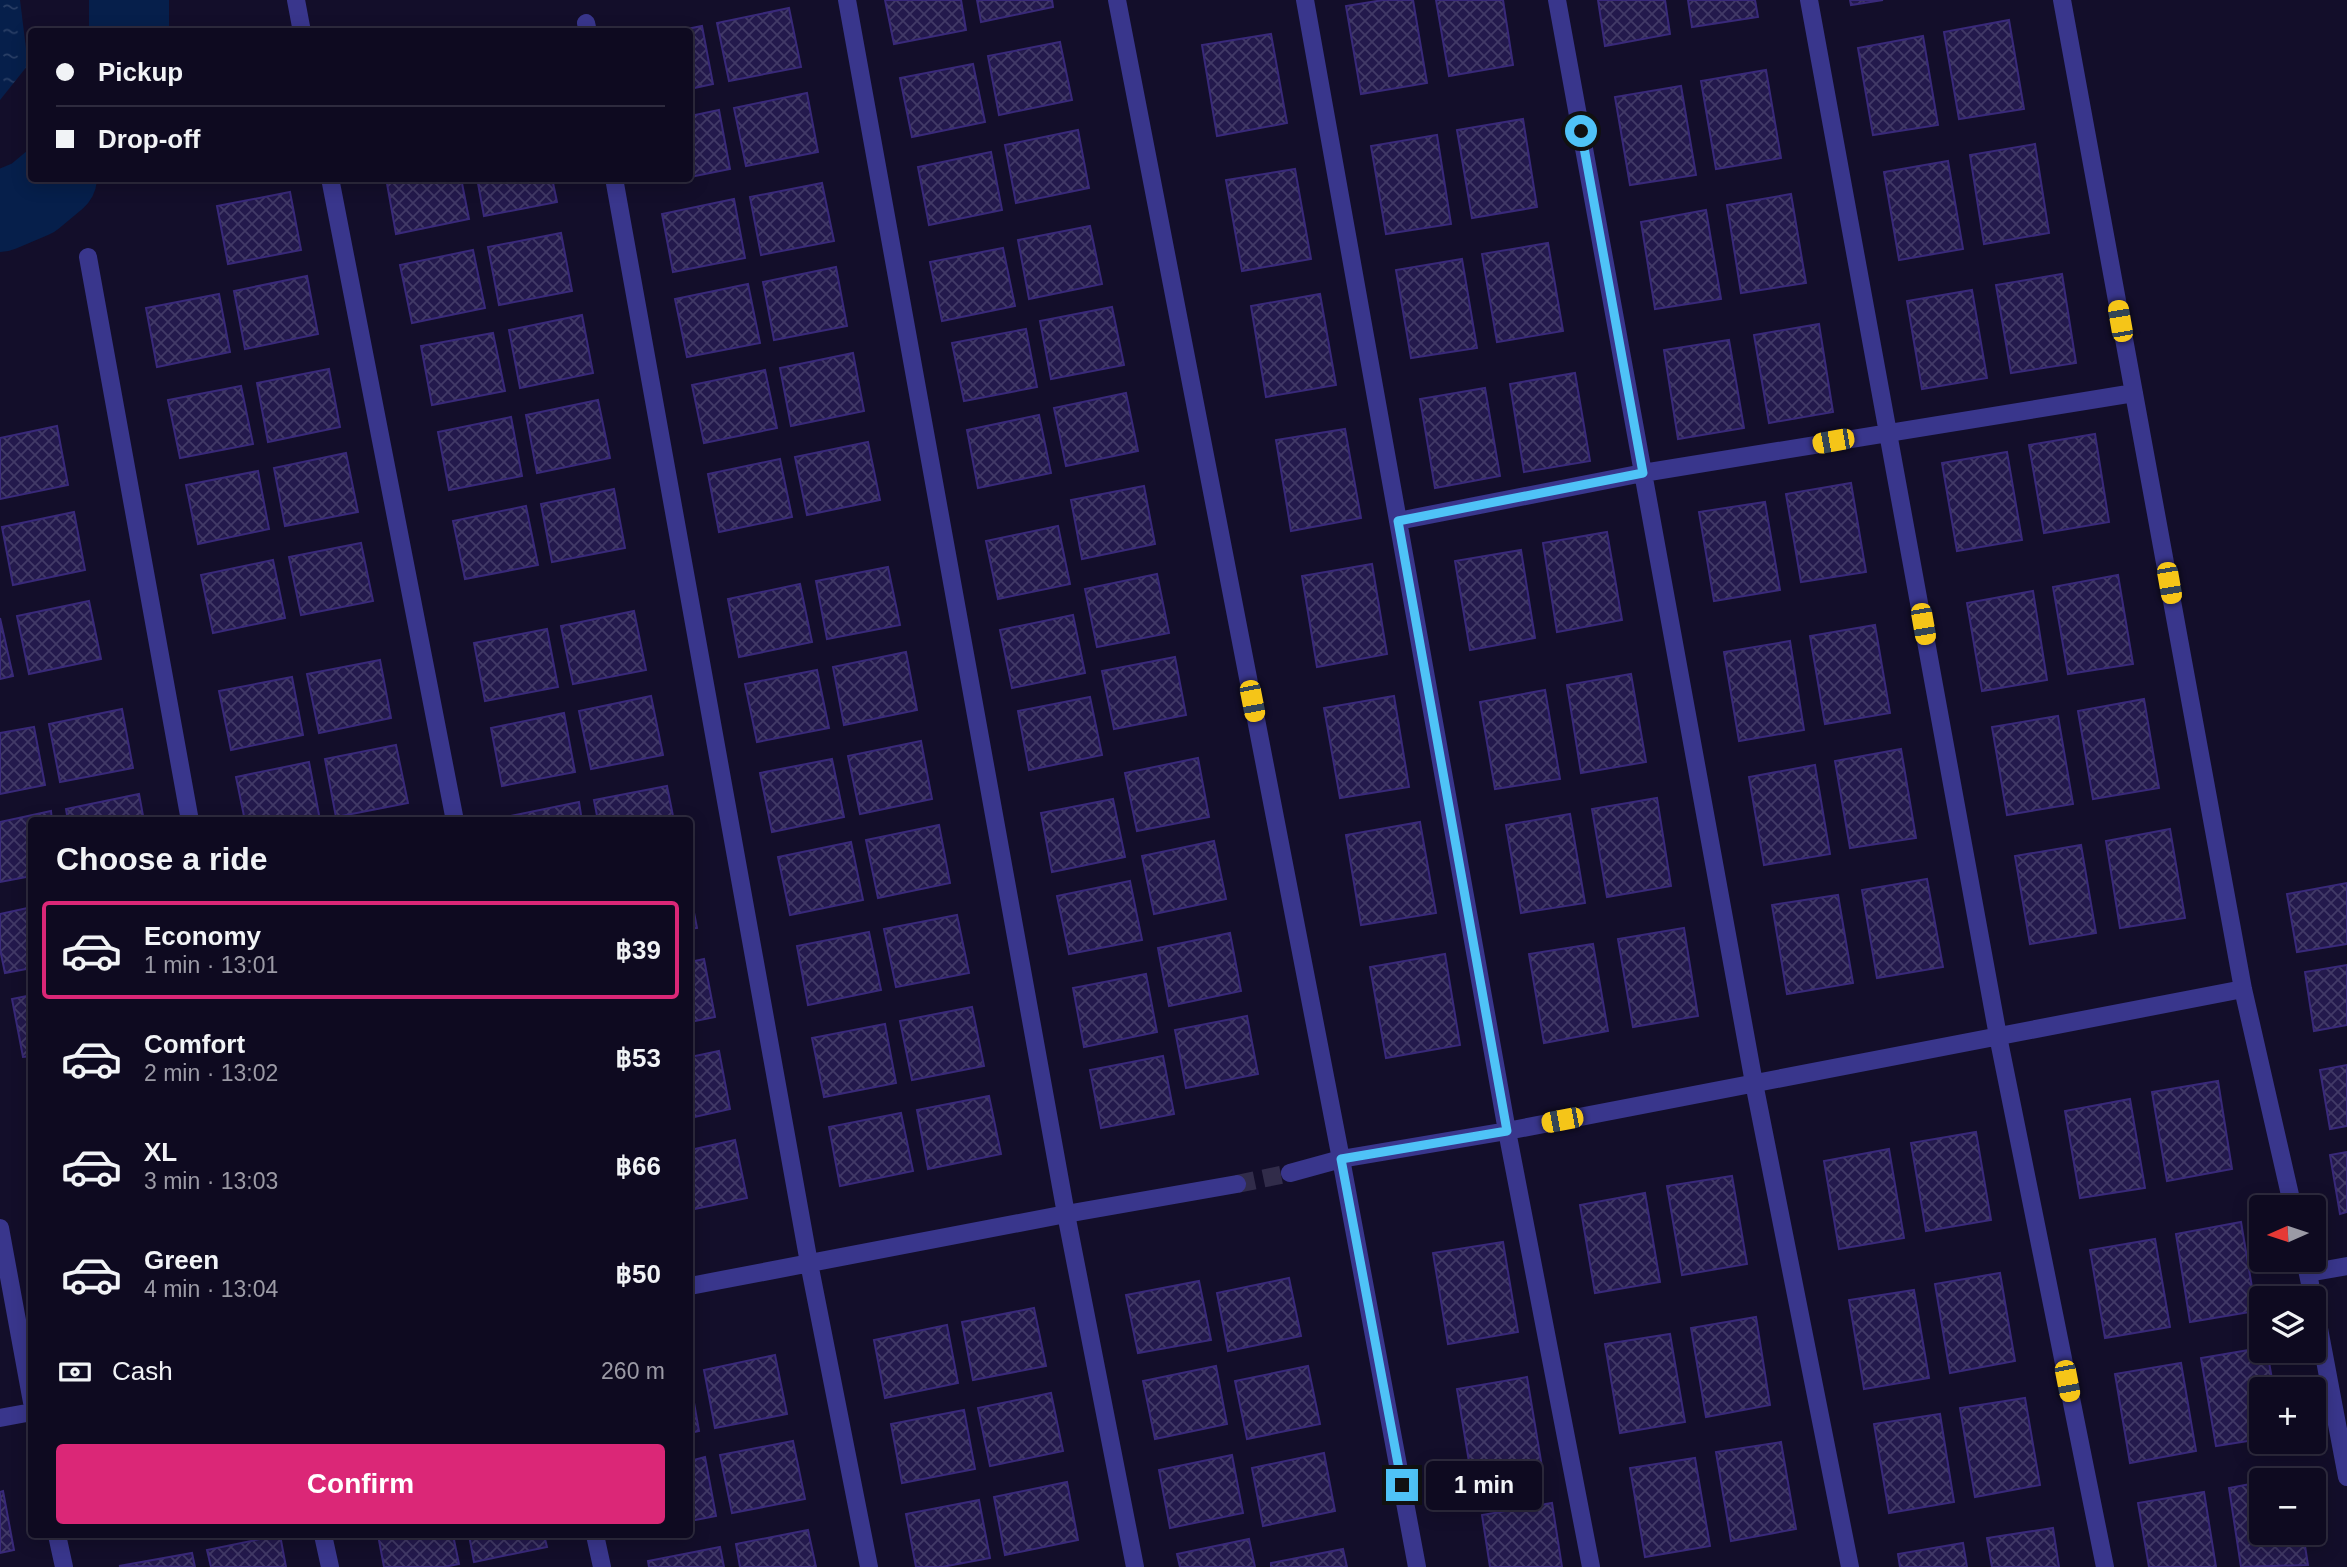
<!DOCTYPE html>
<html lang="en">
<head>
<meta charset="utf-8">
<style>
	body { margin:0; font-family:Helvetica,sans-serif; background:#171329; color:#f1f3f6; height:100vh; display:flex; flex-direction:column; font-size:26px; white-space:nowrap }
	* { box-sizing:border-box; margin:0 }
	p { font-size:23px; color:#9b9aa5 }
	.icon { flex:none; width:38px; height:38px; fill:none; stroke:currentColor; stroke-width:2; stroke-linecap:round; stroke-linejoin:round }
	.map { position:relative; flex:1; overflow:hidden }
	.side { position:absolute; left:28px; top:817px; width:665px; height:721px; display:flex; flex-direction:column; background:#0e0a20; border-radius:7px; box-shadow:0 4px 18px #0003,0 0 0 2px #2e2b3e }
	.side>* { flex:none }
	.banner { position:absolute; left:28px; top:28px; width:665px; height:154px; border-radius:7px; box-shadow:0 4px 18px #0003,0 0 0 2px #2e2b3e; display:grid; align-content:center; height:154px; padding:0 28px; background:#0e0a20 }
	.needle { width:46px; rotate:267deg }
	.fabs { position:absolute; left:2249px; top:1195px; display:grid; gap:14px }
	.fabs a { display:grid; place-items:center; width:77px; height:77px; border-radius:7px; background:#0e0a20; box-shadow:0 4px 18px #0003,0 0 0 2px #2e2b3e; font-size:35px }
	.end { position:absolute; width:32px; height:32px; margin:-16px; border:9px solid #4fc3f7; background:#111; box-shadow:0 0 0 4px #111 }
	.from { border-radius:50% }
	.bubble { position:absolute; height:49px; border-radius:7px; background:#0e0a20; box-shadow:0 4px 18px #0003,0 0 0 2px #2e2b3e; font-size:23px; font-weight:700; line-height:49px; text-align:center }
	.car { position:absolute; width:21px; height:42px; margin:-21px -10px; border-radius:9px; box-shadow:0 0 5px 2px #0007; background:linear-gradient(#f5c518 24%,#345 0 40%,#f5c518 0 76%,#345 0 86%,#f5c518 0) }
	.banner b { display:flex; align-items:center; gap:24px; height:66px; font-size:26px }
	.banner b+b { border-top:2px solid #2e2b3e }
	.banner i { width:18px; height:18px; background:#f1f3f6 }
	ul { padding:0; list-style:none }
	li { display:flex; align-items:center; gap:21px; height:98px; margin:0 14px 10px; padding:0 14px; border:4px solid transparent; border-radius:7px }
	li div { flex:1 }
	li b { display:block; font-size:26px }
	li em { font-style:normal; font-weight:700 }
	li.selected { border-color:#db2777 }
	li>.icon { width:63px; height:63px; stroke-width:1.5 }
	h2 { padding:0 28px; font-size:32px; line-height:84px }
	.pay { display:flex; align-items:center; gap:18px; height:77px; padding:0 28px; font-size:26px }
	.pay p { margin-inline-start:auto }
	.button { display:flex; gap:14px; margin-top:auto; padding:14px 28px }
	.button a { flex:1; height:80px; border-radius:7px; background:#db2777; color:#fff; font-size:28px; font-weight:700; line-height:80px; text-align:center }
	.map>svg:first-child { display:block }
</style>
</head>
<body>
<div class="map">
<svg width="2347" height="1567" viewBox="0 0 2347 1567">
	<defs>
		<pattern id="water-ripples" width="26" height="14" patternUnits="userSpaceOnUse" patternTransform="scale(1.75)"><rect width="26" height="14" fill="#061f4b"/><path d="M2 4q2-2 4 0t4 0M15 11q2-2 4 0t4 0" fill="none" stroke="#2a3f66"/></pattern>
		<pattern id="building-cross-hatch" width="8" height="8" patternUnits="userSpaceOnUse" patternTransform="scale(1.75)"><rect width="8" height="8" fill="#23194c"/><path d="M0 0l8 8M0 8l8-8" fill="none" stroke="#423a67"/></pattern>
	</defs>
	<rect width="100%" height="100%" fill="#130e2a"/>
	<!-- water -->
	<path fill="url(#water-ripples)" d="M 0,0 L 20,0 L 28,65 L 0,100 Z"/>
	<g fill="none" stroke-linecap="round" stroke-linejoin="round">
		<!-- river -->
		<path stroke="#061f4b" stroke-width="80" d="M 129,0 L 129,32
			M 0,212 L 33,198 L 57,178"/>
	</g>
	<!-- building -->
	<path fill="url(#building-cross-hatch)" stroke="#39297a" stroke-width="2" d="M 885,0 L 961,0 L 966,30 L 894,44 Z
		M 977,0 L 1052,0 L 1053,7 L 981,22 Z
		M 1383,0 L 1413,0 L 1427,83 L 1361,94 L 1346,6 Z
		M 1436,0 L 1503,0 L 1513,65 L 1449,76 Z
		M 1598,0 L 1665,0 L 1670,34 L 1605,46 Z
		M 1688,0 L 1755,0 L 1758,17 L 1692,27 Z
		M 1850,0 L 1883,0 L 1851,5 Z
		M 789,8 L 801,67 L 729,81 L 717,23 Z
		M 2009,20 L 2024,109 L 1959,119 L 1944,32 Z
		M 702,26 L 713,84 L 690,89 L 690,32 L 672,32 Z
		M 1271,34 L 1287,123 L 1217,136 L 1202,45 Z
		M 1923,36 L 1938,125 L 1873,135 L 1858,48 Z
		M 1060,42 L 1072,100 L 999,115 L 988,56 Z
		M 973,64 L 985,122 L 912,137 L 900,78 Z
		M 1766,70 L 1781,158 L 1716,169 L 1701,81 Z
		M 1681,86 L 1696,175 L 1630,185 L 1615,97 Z
		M 807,93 L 818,152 L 746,166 L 734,108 Z
		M 719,110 L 730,169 L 690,177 L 690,116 Z
		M 1523,119 L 1537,207 L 1472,218 L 1457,130 Z
		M 1078,130 L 1089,188 L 1016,203 L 1005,145 Z
		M 1437,135 L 1451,224 L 1386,234 L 1371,146 Z
		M 2035,144 L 2049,233 L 1984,244 L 1970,155 Z
		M 991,152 L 1002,210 L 929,225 L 918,167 Z
		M 1948,161 L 1963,249 L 1899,260 L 1884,172 Z
		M 1295,169 L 1311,259 L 1242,271 L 1226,180 Z
		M 386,178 L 461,178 L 469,219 L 396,234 Z
		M 477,178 L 552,178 L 557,202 L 484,216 Z
		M 822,183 L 834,241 L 761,255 L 750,197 Z
		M 290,192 L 301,250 L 228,264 L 217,206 Z
		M 1791,194 L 1806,283 L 1741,293 L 1727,205 Z
		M 734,199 L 745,258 L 673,272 L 662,214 Z
		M 1706,210 L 1721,299 L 1655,309 L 1641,222 Z
		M 1090,226 L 1102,284 L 1029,299 L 1018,240 Z
		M 561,233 L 572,291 L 499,305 L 488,247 Z
		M 1548,243 L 1563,331 L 1497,342 L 1482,254 Z
		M 1003,248 L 1015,306 L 942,321 L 930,262 Z
		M 473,250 L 485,308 L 412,323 L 400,265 Z
		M 1462,259 L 1477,348 L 1411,358 L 1396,270 Z
		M 836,267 L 847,326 L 774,340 L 763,282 Z
		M 2062,274 L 2076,363 L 2011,373 L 1996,285 Z
		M 307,276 L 318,334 L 245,349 L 234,291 Z
		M 748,284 L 760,343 L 687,357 L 675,299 Z
		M 1972,290 L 1987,378 L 1922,389 L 1907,301 Z
		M 219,294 L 230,352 L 157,367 L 146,308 Z
		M 1320,294 L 1336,385 L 1266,397 L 1251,306 Z
		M 1112,307 L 1124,365 L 1051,379 L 1040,321 Z
		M 582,315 L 593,373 L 520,388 L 509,330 Z
		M 1819,324 L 1833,412 L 1769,423 L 1754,335 Z
		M 1026,329 L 1037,387 L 964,401 L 952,343 Z
		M 493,333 L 505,391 L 432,405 L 421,346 Z
		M 1729,340 L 1744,428 L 1678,439 L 1664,350 Z
		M 853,353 L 864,411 L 791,426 L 780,368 Z
		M 329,369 L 340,427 L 268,442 L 257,383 Z
		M 765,370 L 777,428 L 704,443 L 692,385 Z
		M 1575,373 L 1590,461 L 1524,472 L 1510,384 Z
		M 241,386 L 253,444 L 180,458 L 168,400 Z
		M 1485,388 L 1500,476 L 1435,488 L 1420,399 Z
		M 1126,393 L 1138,451 L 1066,466 L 1054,408 Z
		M 598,400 L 610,458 L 537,473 L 526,415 Z
		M 1039,415 L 1051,473 L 978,488 L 967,430 Z
		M 511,417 L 522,476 L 449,490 L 438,432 Z
		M 57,426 L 68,485 L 0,499 L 0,438 Z
		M 1345,429 L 1361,518 L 1291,531 L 1276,440 Z
		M 2095,434 L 2109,522 L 2044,533 L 2029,445 Z
		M 868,442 L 880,500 L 807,515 L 795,457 Z
		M 2007,452 L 2022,540 L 1957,551 L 1942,463 Z
		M 346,453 L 358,512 L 285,526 L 274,468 Z
		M 780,459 L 792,517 L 719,532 L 708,474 Z
		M 258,471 L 269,529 L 198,544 L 186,485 Z
		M 1851,483 L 1866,572 L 1801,582 L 1786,494 Z
		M 1144,486 L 1155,544 L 1082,559 L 1071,500 Z
		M 614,489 L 625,548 L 552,562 L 541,504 Z
		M 1765,502 L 1780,590 L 1714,601 L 1699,512 Z
		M 526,506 L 538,565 L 465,579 L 453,521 Z
		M 74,512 L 85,570 L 13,585 L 2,527 Z
		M 1058,526 L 1070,584 L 998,599 L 986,541 Z
		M 1607,532 L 1622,620 L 1557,632 L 1543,543 Z
		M 361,543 L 373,601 L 301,615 L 289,557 Z
		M 1521,550 L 1535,638 L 1470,650 L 1455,561 Z
		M 273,560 L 285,618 L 213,633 L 201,575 Z
		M 1372,564 L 1387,654 L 1317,667 L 1302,576 Z
		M 888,567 L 900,625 L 827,639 L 816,581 Z
		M 1157,574 L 1169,633 L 1097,647 L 1085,589 Z
		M 2118,575 L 2133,664 L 2068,674 L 2053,587 Z
		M 800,584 L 812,642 L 739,657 L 728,599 Z
		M 2033,591 L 2047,680 L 1982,691 L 1967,603 Z
		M 89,601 L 101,659 L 29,674 L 17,616 Z
		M 634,611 L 646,670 L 573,684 L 561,626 Z
		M 1073,615 L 1085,673 L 1012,688 L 1000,630 Z
		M 0,618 L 13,676 L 0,679 Z
		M 1875,625 L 1890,713 L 1825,724 L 1810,636 Z
		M 547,629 L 558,687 L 485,701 L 474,643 Z
		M 1790,641 L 1804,730 L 1739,741 L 1724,652 Z
		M 906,652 L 917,710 L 844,725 L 833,667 Z
		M 1175,657 L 1186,715 L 1114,729 L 1102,671 Z
		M 380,660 L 391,718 L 319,733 L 307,674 Z
		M 817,670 L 829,728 L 757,742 L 745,684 Z
		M 1631,674 L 1646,762 L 1581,773 L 1567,685 Z
		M 292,677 L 303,735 L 231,750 L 219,691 Z
		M 1545,690 L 1560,779 L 1495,789 L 1480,702 Z
		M 651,696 L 663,755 L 591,769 L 579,711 Z
		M 1394,696 L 1409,787 L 1340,798 L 1324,708 Z
		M 1090,697 L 1102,755 L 1029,770 L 1018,711 Z
		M 2144,699 L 2159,788 L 2093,799 L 2078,711 Z
		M 122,709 L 133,768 L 60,782 L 49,724 Z
		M 564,713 L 575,772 L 502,786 L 491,728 Z
		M 2058,716 L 2073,804 L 2007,815 L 1992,727 Z
		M 34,727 L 45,785 L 0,794 L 0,733 Z
		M 921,741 L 932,799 L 860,814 L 848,756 Z
		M 396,745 L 408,803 L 336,817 L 325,759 Z
		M 1901,749 L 1916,838 L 1850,848 L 1835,761 Z
		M 1198,758 L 1209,817 L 1137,831 L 1125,773 Z
		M 832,759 L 844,817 L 772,832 L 760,773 Z
		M 309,762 L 320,820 L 245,821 L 236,777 Z
		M 1815,765 L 1830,854 L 1764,865 L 1749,777 Z
		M 667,786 L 674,821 L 598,821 L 594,800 Z
		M 139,794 L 144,821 L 68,821 L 66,809 Z
		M 1657,798 L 1671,886 L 1607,897 L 1592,809 Z
		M 1113,799 L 1125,857 L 1052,872 L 1041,813 Z
		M 579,802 L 582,821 L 507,821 L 506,817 Z
		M 51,811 L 52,821 L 32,821 L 32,876 L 0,882 L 0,822 Z
		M 1570,814 L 1585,903 L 1521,913 L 1506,825 Z
		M 1420,822 L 1436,913 L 1361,925 L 1346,835 Z
		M 939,825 L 950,883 L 878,898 L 866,840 Z
		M 2170,829 L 2185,918 L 2120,928 L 2106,841 Z
		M 1214,841 L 1226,899 L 1154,914 L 1142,856 Z
		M 851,842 L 863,900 L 790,915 L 778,857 Z
		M 2081,845 L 2096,933 L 2030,944 L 2015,856 Z
		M 1927,879 L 1943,967 L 1877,978 L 1862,890 Z
		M 1130,881 L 1142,940 L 1069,954 L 1057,896 Z
		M 2347,883 L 2347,944 L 2297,952 L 2287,894 Z
		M 690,892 L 697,928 L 690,929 Z
		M 1838,895 L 1853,983 L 1787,994 L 1772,905 Z
		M 32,907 L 32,968 L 5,973 L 0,949 L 0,914 Z
		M 957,915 L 969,973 L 896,987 L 884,929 Z
		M 1684,928 L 1698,1016 L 1633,1027 L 1618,939 Z
		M 869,932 L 881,990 L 808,1005 L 797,946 Z
		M 1230,933 L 1241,991 L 1169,1006 L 1158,948 Z
		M 1593,944 L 1608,1031 L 1544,1043 L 1529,954 Z
		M 1445,954 L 1460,1045 L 1386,1058 L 1370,967 Z
		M 704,959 L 715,1017 L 690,1022 L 690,962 Z
		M 2347,965 L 2347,1025 L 2314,1031 L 2305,972 Z
		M 1146,974 L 1157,1032 L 1084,1047 L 1073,988 Z
		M 32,995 L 32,1056 L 23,1057 L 12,999 Z
		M 972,1007 L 984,1066 L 912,1080 L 900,1021 Z
		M 1247,1016 L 1258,1074 L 1186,1088 L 1175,1030 Z
		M 885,1024 L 896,1083 L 824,1097 L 812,1038 Z
		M 719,1051 L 730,1109 L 690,1118 L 690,1057 Z
		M 1163,1056 L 1174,1114 L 1101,1128 L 1090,1070 Z
		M 2347,1065 L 2347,1126 L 2330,1129 L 2320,1070 Z
		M 2218,1081 L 2232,1169 L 2167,1181 L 2152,1092 Z
		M 989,1096 L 1001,1154 L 928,1169 L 917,1110 Z
		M 2130,1099 L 2145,1188 L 2080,1198 L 2065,1111 Z
		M 901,1113 L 913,1171 L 840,1186 L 829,1127 Z
		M 1976,1132 L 1991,1220 L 1926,1231 L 1911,1143 Z
		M 735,1140 L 747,1198 L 690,1210 L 690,1150 Z
		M 1889,1149 L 1904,1238 L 1839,1249 L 1824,1161 Z
		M 2347,1152 L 2347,1212 L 2340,1214 L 2330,1155 Z
		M 1732,1176 L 1747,1264 L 1682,1275 L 1667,1186 Z
		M 1645,1193 L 1660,1282 L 1595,1293 L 1580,1205 Z
		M 2241,1222 L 2256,1311 L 2190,1322 L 2176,1234 Z
		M 2155,1239 L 2170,1327 L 2105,1338 L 2090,1250 Z
		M 1503,1242 L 1518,1332 L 1448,1344 L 1433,1253 Z
		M 2000,1273 L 2015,1361 L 1950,1373 L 1935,1284 Z
		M 1289,1278 L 1301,1336 L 1228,1351 L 1217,1293 Z
		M 1199,1281 L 1211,1340 L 1138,1353 L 1126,1295 Z
		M 1914,1290 L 1929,1378 L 1864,1389 L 1849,1300 Z
		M 1034,1308 L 1046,1366 L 973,1380 L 962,1322 Z
		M 1756,1317 L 1770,1405 L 1706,1417 L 1691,1328 Z
		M 947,1325 L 958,1383 L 885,1398 L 874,1340 Z
		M 1670,1334 L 1685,1422 L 1620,1433 L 1605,1344 Z
		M 2261,1348 L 2261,1351 L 2267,1351 L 2274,1390 L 2261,1390 L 2261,1439 L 2216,1446 L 2201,1358 Z
		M 775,1355 L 787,1414 L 715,1428 L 704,1370 Z
		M 2181,1363 L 2196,1451 L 2130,1463 L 2115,1374 Z
		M 1216,1366 L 1227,1424 L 1155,1439 L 1143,1381 Z
		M 1308,1366 L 1320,1424 L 1247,1439 L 1235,1381 Z
		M 1527,1377 L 1542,1467 L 1472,1480 L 1457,1389 Z
		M 690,1380 L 699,1431 L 690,1433 Z
		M 1051,1393 L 1063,1451 L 990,1466 L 978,1408 Z
		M 2025,1398 L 2040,1485 L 1975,1497 L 1960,1408 Z
		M 964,1410 L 975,1469 L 902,1483 L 891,1424 Z
		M 1940,1414 L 1954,1502 L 1889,1513 L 1874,1424 Z
		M 793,1441 L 805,1499 L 732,1513 L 720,1455 Z
		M 1781,1442 L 1796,1529 L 1731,1541 L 1716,1452 Z
		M 1324,1453 L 1335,1511 L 1263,1526 L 1252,1468 Z
		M 1232,1455 L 1243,1513 L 1170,1528 L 1159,1470 Z
		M 705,1457 L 716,1516 L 690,1521 L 690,1461 Z
		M 1695,1458 L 1710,1546 L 1645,1557 L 1630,1468 Z
		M 1067,1482 L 1078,1540 L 1005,1555 L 994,1497 Z
		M 2261,1482 L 2261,1533 L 2303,1533 L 2308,1565 L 2241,1567 L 2229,1488 Z
		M 3,1491 L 14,1550 L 0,1553 L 0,1492 Z
		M 2204,1492 L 2216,1567 L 2149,1567 L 2138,1503 Z
		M 979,1500 L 990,1558 L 942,1567 L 916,1567 L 906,1514 Z
		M 1552,1503 L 1562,1567 L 1490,1567 L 1482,1515 Z
		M 2053,1528 L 2059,1567 L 1992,1567 L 1987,1538 Z
		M 808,1530 L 816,1567 L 740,1567 L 736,1544 Z
		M 280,1535 L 286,1567 L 211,1567 L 207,1550 Z
		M 378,1535 L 453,1535 L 459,1564 L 444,1567 L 384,1567 Z
		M 469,1535 L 544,1535 L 547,1547 L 474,1562 Z
		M 1249,1539 L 1255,1567 L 1180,1567 L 1177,1554 Z
		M 1963,1543 L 1967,1567 L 1900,1567 L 1898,1554 Z
		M 720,1547 L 724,1567 L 649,1567 L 648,1561 Z
		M 1343,1549 L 1347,1567 L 1271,1567 L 1271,1563 Z
		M 192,1553 L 195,1567 L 119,1566 Z"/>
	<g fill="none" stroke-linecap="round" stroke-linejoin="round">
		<!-- minor-tunnel -->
		<path stroke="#312c4a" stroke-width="18" stroke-dasharray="18 9" stroke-linecap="butt" d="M 1237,1184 L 1290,1173"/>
		<!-- minor -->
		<path stroke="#39368c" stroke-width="18" d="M 296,0 L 302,32
			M 847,0 L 1066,1214 L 1135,1567
			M 1117,0 L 1341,1159 L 1417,1567
			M 1305,0 L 1507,1131 L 1591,1567
			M 1557,0 L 1754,1083 L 1850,1567
			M 1809,0 L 1998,1036 L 2105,1567
			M 2062,0 L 2243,989 L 2293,1208
			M 586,23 L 588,32
			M 330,178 L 455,821
			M 614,178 L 809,1263 L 869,1567
			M 88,257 L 190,821
			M 1398,521 L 1643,473 L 2134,393
			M 1290,1173 L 1341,1159 L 1507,1131 L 2243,989
			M 0,1228 L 32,1402
			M 2305,1260 L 2313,1298
			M 2308,1273 L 2347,1266
			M 690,1286 L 1066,1214 L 1237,1184
			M 2314,1302 L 2347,1477
			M 0,1418 L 32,1412
			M 57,1535 L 64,1567
			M 323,1535 L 330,1567
			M 595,1535 L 602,1567"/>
	</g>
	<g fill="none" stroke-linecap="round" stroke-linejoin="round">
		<!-- route -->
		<path stroke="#4fc3f7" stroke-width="9" d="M 1402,1485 L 1341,1159 L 1507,1131 L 1398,521 L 1643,473 L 1581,131"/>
	</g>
</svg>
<div class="fabs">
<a><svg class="needle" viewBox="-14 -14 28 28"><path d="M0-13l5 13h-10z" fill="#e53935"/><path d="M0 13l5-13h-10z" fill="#9b9aa5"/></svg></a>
<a><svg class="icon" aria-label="layers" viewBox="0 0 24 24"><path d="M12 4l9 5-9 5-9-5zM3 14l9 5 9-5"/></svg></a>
<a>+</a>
<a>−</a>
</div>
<i class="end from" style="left:1581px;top:131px"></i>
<i class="end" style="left:1402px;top:1485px"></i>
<div class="bubble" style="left:1426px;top:1461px;width:116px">1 min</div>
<i class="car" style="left:2120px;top:321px;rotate:350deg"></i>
<i class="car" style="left:1833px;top:441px;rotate:260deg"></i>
<i class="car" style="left:2169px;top:583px;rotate:170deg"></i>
<i class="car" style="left:1923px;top:624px;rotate:170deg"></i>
<i class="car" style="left:1252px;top:701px;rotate:169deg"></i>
<i class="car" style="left:1562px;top:1120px;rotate:259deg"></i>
<i class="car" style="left:2067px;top:1381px;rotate:169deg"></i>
<div class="banner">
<b><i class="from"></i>Pickup</b>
<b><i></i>Drop-off</b>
</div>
<section class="side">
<h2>Choose a ride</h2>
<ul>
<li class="selected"><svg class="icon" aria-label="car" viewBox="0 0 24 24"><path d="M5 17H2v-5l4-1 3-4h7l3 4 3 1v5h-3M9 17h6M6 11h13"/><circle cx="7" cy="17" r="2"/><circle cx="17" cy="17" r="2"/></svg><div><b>Economy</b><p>1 min · 13:01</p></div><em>฿39</em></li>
<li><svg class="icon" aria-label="car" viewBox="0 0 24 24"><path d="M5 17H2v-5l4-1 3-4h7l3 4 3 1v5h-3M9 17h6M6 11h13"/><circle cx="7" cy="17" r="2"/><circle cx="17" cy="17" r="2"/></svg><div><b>Comfort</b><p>2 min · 13:02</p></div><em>฿53</em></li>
<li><svg class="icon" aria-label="car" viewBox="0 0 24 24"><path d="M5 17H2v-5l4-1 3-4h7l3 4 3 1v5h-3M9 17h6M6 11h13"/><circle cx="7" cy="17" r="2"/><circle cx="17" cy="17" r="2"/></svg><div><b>XL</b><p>3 min · 13:03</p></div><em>฿66</em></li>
<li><svg class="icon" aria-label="car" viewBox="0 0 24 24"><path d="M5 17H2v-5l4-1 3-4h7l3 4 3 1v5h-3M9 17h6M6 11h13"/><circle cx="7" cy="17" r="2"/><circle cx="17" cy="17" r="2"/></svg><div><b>Green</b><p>4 min · 13:04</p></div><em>฿50</em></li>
</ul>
<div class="pay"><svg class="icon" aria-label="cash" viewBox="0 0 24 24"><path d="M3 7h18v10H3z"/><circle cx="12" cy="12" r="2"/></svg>Cash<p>260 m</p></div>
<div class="button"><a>Confirm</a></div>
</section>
</div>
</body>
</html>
